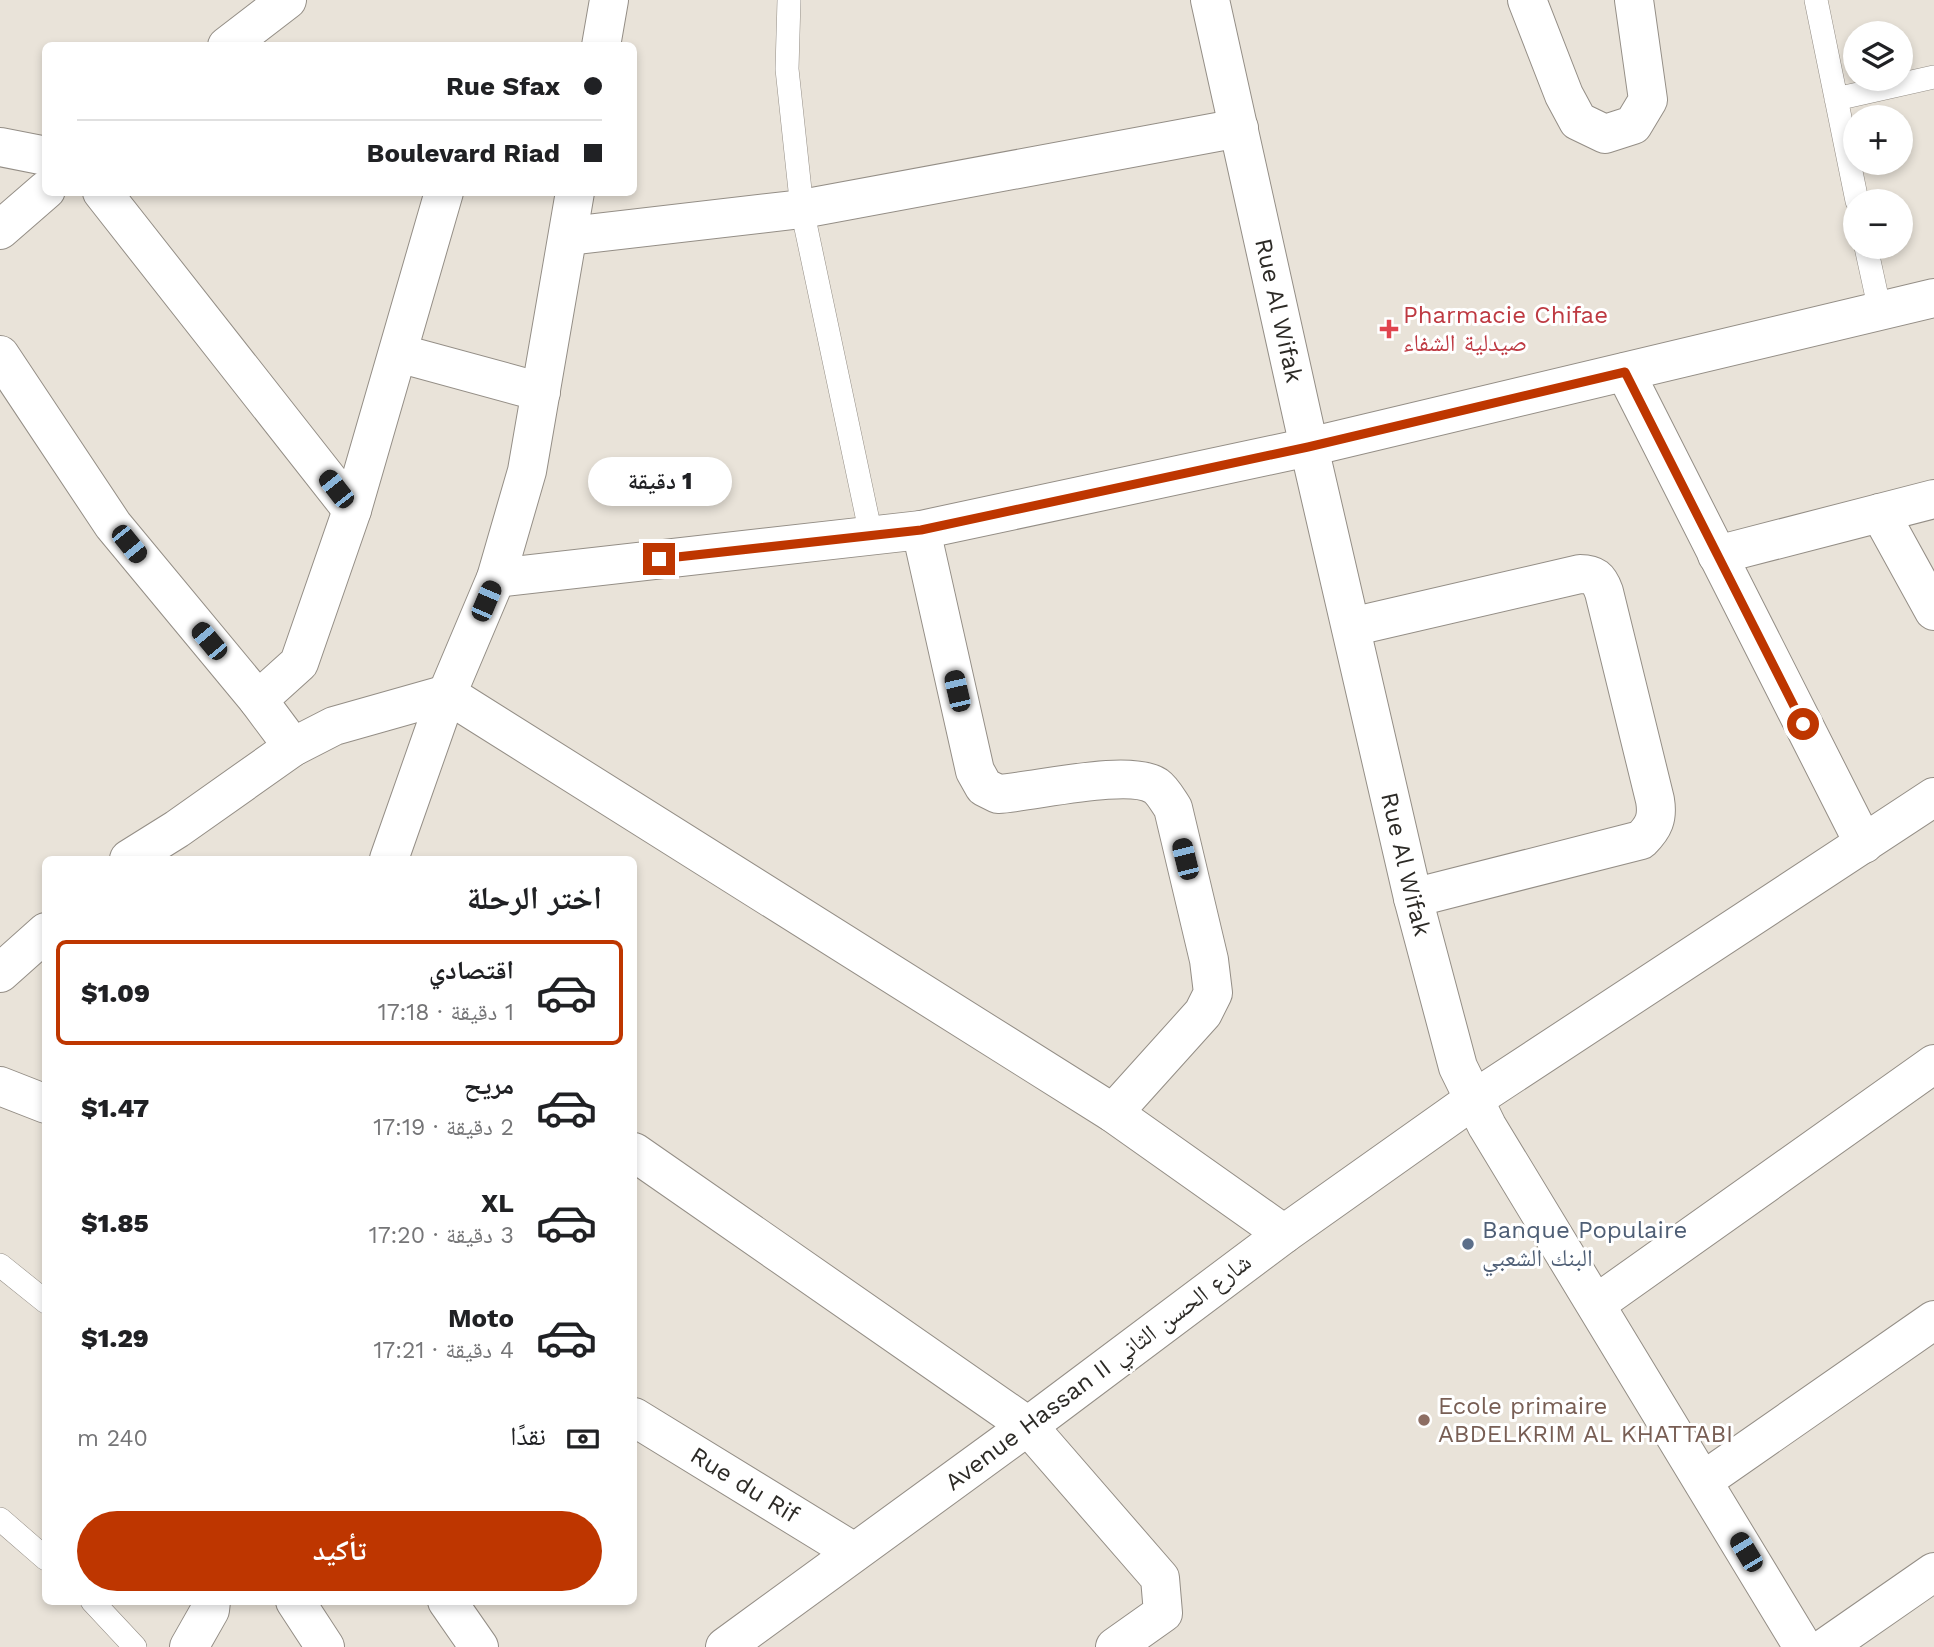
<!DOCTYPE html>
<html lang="ar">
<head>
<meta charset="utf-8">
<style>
	body { margin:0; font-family:"Work Sans","Noto Naskh Arabic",sans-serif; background:#f2f2f2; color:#202124; direction:rtl; height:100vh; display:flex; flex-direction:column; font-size:26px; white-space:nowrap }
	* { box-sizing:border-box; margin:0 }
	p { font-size:23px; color:#757577 }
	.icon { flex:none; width:38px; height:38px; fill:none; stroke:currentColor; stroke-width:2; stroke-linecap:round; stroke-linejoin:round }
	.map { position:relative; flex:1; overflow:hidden; direction:ltr }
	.sheet { position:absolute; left:42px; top:856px; width:595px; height:749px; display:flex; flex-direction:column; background:#fff; border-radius:10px; box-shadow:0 4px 10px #0003; direction:rtl }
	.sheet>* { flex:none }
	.hud { position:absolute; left:42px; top:42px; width:595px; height:154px; border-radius:10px; box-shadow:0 4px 10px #0003; direction:rtl; display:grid; align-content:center; height:154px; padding:0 35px; background:#fff }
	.buttons { position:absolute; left:1843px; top:21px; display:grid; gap:14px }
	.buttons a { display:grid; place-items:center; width:70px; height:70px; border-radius:50%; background:#fff; box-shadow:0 4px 10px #0003; font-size:35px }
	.end { position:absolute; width:32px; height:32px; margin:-16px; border:9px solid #be3600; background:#fff; box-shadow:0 0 0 4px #fff }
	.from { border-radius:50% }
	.bubble { position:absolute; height:49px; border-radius:24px; background:#fff; box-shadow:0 4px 10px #0003; font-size:23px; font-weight:800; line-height:49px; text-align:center; direction:rtl }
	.car { position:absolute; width:21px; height:42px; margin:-21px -10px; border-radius:9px; box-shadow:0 0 5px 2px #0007; background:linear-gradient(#222 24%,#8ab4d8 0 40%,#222 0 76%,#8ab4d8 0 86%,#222 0) }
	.hud b { display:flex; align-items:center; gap:24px; height:66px; font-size:26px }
	.hud b+b { border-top:2px solid #e0e0e0 }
	.hud i { width:18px; height:18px; background:#202124 }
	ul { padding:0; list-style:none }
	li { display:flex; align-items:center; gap:21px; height:105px; margin:0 14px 10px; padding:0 21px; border:4px solid transparent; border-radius:10px }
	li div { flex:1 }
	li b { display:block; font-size:26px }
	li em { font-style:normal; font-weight:800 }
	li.current { border-color:#be3600 }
	li>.icon { width:63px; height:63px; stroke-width:1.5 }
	h2 { padding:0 35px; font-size:32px; line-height:84px }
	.pay { display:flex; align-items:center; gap:18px; height:77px; padding:0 35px; font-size:26px }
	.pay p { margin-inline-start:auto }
	.action { display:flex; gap:14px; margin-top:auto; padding:14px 35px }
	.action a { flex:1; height:80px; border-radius:42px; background:#be3600; color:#fff; font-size:28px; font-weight:800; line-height:80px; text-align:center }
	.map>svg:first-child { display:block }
</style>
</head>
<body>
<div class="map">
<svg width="1934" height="1647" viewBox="0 0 1934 1647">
	<rect width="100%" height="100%" fill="#e9e3d9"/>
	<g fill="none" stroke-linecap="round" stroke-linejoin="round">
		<!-- lane casing -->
		<g stroke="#948e86" stroke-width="24">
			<path id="lane" d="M 789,0 L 787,69 L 802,209 L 871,535
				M 1816,0 L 1857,201
				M 1836,99 L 1934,77
				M 1866,247 L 1880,311
				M 0,1265 L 46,1302
				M 0,1519 L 46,1559
				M 92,1601 L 135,1647"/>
		</g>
		<!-- street casing -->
		<g stroke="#948e86" stroke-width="40">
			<g id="street">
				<path d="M 1527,0 L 1564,95 L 1578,121 L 1605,134 L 1633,125 L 1648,100 L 1634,0"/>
				<path d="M 601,46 L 609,0"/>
				<path d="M 0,147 L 46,156"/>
				<path d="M 102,192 L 352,510"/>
				<path d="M 569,236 L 802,209 L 1239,128"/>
				<path d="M 398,353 L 541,392"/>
				<path d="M 0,355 L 113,525 L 258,700 L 293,747"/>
				<path d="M 1625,372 L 1864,844"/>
				<path d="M 1880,513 L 1934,611"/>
				<path d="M 921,530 L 975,771 L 984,787 L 998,794 C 1034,792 1129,768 1156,786 C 1163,791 1168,801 1173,808 L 1209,960 L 1213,993 L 1203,1013 L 1113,1113"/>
				<path d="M 1717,555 L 1934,499"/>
				<path d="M 496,578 L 921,530 L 1309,447 L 1934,298"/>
				<path d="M 1351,627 L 1580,574 C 1594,574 1599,578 1604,592 L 1655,800 C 1658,818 1654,827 1641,840 L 1413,898"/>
				<path d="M 258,700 L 299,663 L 352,510 L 444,192"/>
				<path d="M 129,859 L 177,829 L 293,747 L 334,726 L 447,694 L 1113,1113 L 1284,1234"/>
				<path d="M 389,859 L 447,694 L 496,578 L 527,471 L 575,192"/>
				<path d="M 0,973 L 46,932"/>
				<path d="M 0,1086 L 46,1104"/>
				<path d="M 1473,1100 L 1934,797"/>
				<path d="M 634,1152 L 1028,1426 L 1160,1578 L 1163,1613 L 1115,1647"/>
				<path d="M 1596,1304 L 1934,1064"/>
				<path id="s1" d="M 634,1417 L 854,1552"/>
				<path d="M 1703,1481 L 1934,1320"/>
				<path d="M 295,1601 L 325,1647"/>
				<path d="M 447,1601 L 479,1647"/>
				<path d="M 189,1647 L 210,1610 L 211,1601"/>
				<path d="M 1826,1647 L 1934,1572"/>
			</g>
		</g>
		<!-- secondary casing -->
		<g stroke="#948e86" stroke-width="40">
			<g id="secondary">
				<path id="s2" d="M 1210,0 L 1309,447 L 1413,898 L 1458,1067 L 1487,1126 L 1803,1647"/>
				<path d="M 227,46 L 287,0"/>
				<path d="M 0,230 L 46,190"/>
				<path d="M 725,1647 L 1028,1426 L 1284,1234 L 1473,1100"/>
			</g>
		</g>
		<!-- lane -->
		<use href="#lane" stroke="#fff" stroke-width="23"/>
		<!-- street -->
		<use href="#street" stroke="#fff" stroke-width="38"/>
		<!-- secondary -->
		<use href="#secondary" stroke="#fff" stroke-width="38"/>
	</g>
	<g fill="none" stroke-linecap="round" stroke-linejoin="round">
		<!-- route -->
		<path stroke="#be3600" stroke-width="9" d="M 659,559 L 921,530 L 1308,447 L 1625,372 L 1803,724"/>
	</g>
	<!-- markers -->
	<path fill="#e0444e" stroke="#fff" stroke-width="2.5" d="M1385.5 318.5h7v7h7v7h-7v7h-7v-7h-7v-7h7z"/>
	<circle fill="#5c6f8a" stroke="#fff" stroke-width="2.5" cx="1468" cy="1244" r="7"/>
	<circle fill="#8d6e63" stroke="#fff" stroke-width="2.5" cx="1424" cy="1420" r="7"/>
	<g text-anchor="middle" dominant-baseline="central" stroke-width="6" stroke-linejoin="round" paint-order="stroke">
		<!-- street labels -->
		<g font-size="24" fill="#2c2a26" stroke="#fff">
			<text stroke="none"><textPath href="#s2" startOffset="318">Rue Al Wifak</textPath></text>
			<text stroke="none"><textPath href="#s2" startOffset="886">Rue Al Wifak</textPath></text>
			<text transform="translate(1098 1372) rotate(-37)">Avenue Hassan II شارع الحسن الثاني</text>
			<text stroke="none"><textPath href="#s1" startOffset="130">Rue du Rif</textPath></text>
		</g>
		<!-- health labels -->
		<g font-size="24" fill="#be3a42" stroke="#fff" text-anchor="start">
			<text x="1403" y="315">Pharmacie Chifae<tspan x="1403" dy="28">صيدلية الشفاء</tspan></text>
		</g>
		<!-- service labels -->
		<g font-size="24" fill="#4e5e75" stroke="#fff" text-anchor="start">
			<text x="1482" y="1230">Banque Populaire<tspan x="1482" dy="28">البنك الشعبي</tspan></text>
		</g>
		<!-- education labels -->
		<g font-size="24" fill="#785e54" stroke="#fff" text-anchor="start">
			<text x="1438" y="1406">Ecole primaire<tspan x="1438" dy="28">ABDELKRIM AL KHATTABI</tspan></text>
		</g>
	</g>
</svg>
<div class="buttons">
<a><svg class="icon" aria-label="layers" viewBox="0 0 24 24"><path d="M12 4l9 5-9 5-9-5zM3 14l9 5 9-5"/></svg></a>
<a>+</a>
<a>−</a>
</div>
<i class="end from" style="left:1803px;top:724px"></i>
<i class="end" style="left:659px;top:559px"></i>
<div class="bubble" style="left:588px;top:457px;width:144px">1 دقيقة</div>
<i class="car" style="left:336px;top:489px;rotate:322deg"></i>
<i class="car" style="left:129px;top:544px;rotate:141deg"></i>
<i class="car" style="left:486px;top:601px;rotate:23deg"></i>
<i class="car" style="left:209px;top:641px;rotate:320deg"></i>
<i class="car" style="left:957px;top:691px;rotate:347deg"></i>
<i class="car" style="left:1185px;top:859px;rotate:346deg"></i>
<i class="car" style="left:1746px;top:1552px;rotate:329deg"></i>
<div class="hud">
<b><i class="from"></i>Rue Sfax</b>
<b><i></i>Boulevard Riad</b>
</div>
<section class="sheet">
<h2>اختر الرحلة</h2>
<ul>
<li class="current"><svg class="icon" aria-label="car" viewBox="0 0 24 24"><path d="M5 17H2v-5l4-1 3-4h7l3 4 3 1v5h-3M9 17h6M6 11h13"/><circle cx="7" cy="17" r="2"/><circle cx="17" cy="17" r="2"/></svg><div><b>اقتصادي</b><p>1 دقيقة · 17:18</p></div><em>$1.09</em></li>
<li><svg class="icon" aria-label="car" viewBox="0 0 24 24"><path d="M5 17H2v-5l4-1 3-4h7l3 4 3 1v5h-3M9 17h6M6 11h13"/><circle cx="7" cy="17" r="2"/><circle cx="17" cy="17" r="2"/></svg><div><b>مريح</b><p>2 دقيقة · 17:19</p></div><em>$1.47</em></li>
<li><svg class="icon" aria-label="car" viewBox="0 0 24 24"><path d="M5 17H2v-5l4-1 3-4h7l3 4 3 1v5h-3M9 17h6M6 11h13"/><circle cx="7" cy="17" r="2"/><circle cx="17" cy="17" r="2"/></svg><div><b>XL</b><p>3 دقيقة · 17:20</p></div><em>$1.85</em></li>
<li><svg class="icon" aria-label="car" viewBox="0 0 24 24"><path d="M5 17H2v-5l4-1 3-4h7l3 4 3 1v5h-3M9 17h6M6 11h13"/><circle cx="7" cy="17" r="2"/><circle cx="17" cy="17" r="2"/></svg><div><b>Moto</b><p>4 دقيقة · 17:21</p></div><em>$1.29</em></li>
</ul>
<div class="pay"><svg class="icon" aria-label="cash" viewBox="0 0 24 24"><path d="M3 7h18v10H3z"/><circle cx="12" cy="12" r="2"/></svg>نقدًا<p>240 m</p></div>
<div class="action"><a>تأكيد</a></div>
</section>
</div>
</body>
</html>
